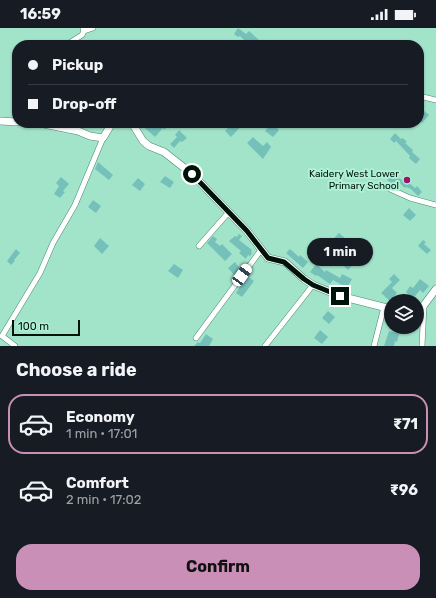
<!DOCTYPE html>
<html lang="en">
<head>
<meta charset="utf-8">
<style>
	body { margin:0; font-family:Rubik,sans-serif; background:#242831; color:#f1f3f6; height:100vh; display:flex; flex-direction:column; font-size:15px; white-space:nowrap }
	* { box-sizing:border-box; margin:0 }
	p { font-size:13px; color:#9ea1a6 }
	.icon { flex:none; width:22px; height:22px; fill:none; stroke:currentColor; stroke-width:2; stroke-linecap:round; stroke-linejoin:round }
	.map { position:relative; height:318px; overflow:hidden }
	.side { display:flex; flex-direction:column; background:#171b24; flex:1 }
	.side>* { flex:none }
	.banner { position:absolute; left:12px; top:12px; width:412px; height:88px; border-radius:16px; box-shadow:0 1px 3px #0004; display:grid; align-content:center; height:88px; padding:0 16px; background:#171b24 }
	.tools { position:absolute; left:384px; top:266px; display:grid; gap:8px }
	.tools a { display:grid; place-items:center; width:40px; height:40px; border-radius:50%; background:#171b24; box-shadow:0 1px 3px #0004; font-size:20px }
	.scale { position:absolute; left:12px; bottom:10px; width:68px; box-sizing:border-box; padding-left:4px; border:2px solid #00130b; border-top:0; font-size:11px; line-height:14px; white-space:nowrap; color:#00130b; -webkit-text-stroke:3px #aff1d7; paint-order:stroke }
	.end { position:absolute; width:18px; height:18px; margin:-9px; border:5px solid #00130b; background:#fff; box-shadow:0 0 0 2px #fff }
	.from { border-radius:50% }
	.bubble { position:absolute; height:28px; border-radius:14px; background:#171b24; box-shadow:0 1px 3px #0004; font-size:13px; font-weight:700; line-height:28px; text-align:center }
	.car { position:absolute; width:12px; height:24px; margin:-12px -6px; border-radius:5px; box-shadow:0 0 3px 1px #0007; background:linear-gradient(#fff 24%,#345 0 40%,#fff 0 76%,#345 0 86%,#fff 0) }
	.banner b { display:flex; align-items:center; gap:14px; height:38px; font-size:15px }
	.banner b+b { border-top:1px solid #363941 }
	.banner i { width:10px; height:10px; background:#f1f3f6 }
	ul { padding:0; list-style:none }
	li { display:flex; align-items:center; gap:12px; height:60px; margin:0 8px 6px; padding:0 8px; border:2px solid transparent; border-radius:16px }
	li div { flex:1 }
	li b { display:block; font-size:15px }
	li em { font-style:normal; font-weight:700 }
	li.selected { border-color:#c98fb7 }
	li>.icon { width:36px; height:36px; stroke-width:1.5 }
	h2 { padding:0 16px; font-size:18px; line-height:48px }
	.button { display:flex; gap:8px; margin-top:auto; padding:8px 16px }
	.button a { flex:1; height:46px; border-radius:16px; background:#c98fb7; color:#111; font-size:16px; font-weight:700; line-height:46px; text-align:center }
	.status { display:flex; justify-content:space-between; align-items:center; height:28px; padding:0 20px; background:#171b24; direction:ltr }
	.status svg { height:11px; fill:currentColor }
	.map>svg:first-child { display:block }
</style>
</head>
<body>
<div class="status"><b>16:59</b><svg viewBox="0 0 49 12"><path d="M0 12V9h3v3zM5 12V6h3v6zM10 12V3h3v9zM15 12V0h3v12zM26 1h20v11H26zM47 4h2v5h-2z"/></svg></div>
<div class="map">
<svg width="436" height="318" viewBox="0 0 436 318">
	<rect width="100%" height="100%" fill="#a2e4ca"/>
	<!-- building -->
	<path fill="#75c1ba" d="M 238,0 L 246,6 L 249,3 L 260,13 L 256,17 L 254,17 L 249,13 L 247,15 L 240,8 L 238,9 L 234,6 Z
		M 422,81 L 429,87 L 422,95 L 419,93 L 419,84 Z
		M 139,95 L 149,95 L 156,100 L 160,95 L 167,95 L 169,97 L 164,102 L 163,100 L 155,109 Z
		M 233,95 L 244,95 L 231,109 L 225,103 Z
		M 272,95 L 279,102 L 273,109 L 265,103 Z
		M 179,102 L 187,110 L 182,114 L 180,113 L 174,120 L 170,116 L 177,109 L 175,107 Z
		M 395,105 L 401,111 L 403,110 L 407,114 L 405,115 L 413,122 L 412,124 L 420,131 L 416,136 L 409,130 L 410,128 L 396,113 L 394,115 L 390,111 Z
		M 253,109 L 263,118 L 267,114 L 271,119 L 263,131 L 247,115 Z
		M 98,134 L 113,147 L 109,152 L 95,141 Z
		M 391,146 L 402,152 L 406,147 L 411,152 L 409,155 L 415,160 L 417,158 L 422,164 L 418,168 L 411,161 L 406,159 L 405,160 L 396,152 L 393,156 L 387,152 Z
		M 165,148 L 174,154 L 170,160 L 160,154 Z
		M 61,149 L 69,156 L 63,163 L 65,164 L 60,170 L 54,166 L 59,158 L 56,155 Z
		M 138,150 L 145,156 L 140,163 L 132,157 Z
		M 93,172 L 101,178 L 96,185 L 88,179 Z
		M 409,180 L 416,187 L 410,193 L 403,187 Z
		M 339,205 L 346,211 L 339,219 L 332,212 Z
		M 239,206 L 242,208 L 239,212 L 252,222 L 251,224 L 252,225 L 250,228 L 248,227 L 246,231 L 239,225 L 241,223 L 229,213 L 235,208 L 237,209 Z
		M 213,208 L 217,211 L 215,214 L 220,218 L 222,216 L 232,226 L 225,233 L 207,215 Z
		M 100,210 L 109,218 L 102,226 L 94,218 Z
		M 423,212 L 426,214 L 424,216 L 431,222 L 427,226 L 418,218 Z
		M 16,221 L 20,225 L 14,232 L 15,233 L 11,237 L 7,233 Z
		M 290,221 L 299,229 L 300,227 L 308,234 L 303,240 L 286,225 Z
		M 333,223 L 342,231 L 346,226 L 355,234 L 348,242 L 337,231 L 333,235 L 327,229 Z
		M 235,234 L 241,242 L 234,247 L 228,240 Z
		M 174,236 L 183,242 L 178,250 L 168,243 Z
		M 316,236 L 325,244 L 326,242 L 340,250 L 342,246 L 352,251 L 347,260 L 333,252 L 330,256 L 317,247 L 316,248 L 310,244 Z
		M 394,246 L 400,252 L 392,260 L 397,265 L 390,273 L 381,265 L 392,254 L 389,251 Z
		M 247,248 L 254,253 L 242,269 L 236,265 Z
		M 420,251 L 429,258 L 423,265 L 420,262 L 411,273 L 403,273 L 408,266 L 406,264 L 410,258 L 413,260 Z
		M 328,283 L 335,289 L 329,296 L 322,290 Z
		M 320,302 L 328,309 L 322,316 L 314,310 Z
		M 389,303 L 399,306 L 397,314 L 395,313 L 394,318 L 384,318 Z
		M 206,306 L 213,311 L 209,318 L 194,318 L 198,314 L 200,315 Z"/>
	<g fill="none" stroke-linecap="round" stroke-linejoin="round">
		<!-- street casing -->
		<g stroke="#498972" stroke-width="6">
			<path id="street" d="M 84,3 L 93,0
				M 66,17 L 82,7 L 84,3 L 83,0
				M 419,68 L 436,72
				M 390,161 L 410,170 L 436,177
				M 199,218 L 229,184
				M 196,310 L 261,222
				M 15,318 L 2,308 L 40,245 L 53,215 L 75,177 L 103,110
				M 265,318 L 313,257
				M 374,318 L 384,279
				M 422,318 L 424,277"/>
		</g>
		<!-- secondary casing -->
		<g stroke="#498972" stroke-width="8">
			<path id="secondary" d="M 0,93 L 17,94
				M 39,95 L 78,103 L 90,108 L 103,110 L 112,95
				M 132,95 L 143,113 L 149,118 L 164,124 L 192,146 L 247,203 L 268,230 L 285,234 L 304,251 L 313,257 L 340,268 L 391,281
				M 417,283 L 424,277 L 436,261"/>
		</g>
		<!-- street -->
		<use href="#street" stroke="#fff" stroke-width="5"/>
		<!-- secondary -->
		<use href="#secondary" stroke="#fff" stroke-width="7"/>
	</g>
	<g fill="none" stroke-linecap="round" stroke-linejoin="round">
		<!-- route -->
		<path stroke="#00130b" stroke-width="5" d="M 192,146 L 247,203 L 268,230 L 284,234 L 304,251 L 313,257 L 340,268"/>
	</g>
	<!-- markers -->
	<circle fill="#991569" stroke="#aff1d7" stroke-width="1.5" cx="407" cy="152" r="4"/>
	<g text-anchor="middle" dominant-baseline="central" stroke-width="4" stroke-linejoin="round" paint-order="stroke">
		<!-- poi labels -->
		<g font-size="10" fill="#00130b" stroke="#aff1d7" text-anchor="end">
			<text x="399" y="146">Kaidery West Lower<tspan x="399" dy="12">Primary School</tspan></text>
		</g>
	</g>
</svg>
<div class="tools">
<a><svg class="icon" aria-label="layers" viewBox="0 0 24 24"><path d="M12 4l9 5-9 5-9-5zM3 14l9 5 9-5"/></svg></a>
</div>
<div class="scale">100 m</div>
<i class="end from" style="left:192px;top:146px"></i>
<i class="end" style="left:340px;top:268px"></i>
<div class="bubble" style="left:307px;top:210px;width:66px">1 min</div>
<i class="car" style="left:242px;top:247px;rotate:36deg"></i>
<div class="banner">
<b><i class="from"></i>Pickup</b>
<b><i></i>Drop-off</b>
</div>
</div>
<section class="side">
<h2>Choose a ride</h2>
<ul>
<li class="selected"><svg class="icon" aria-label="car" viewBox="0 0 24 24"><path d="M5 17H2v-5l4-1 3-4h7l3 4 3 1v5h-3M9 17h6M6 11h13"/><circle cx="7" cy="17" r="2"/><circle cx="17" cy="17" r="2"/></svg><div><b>Economy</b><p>1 min · 17:01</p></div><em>₹71</em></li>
<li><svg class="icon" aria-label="car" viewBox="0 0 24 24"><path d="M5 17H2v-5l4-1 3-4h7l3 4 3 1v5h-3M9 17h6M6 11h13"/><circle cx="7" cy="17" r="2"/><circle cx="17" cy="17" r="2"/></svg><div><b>Comfort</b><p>2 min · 17:02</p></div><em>₹96</em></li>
</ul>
<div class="button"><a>Confirm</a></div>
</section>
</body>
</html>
